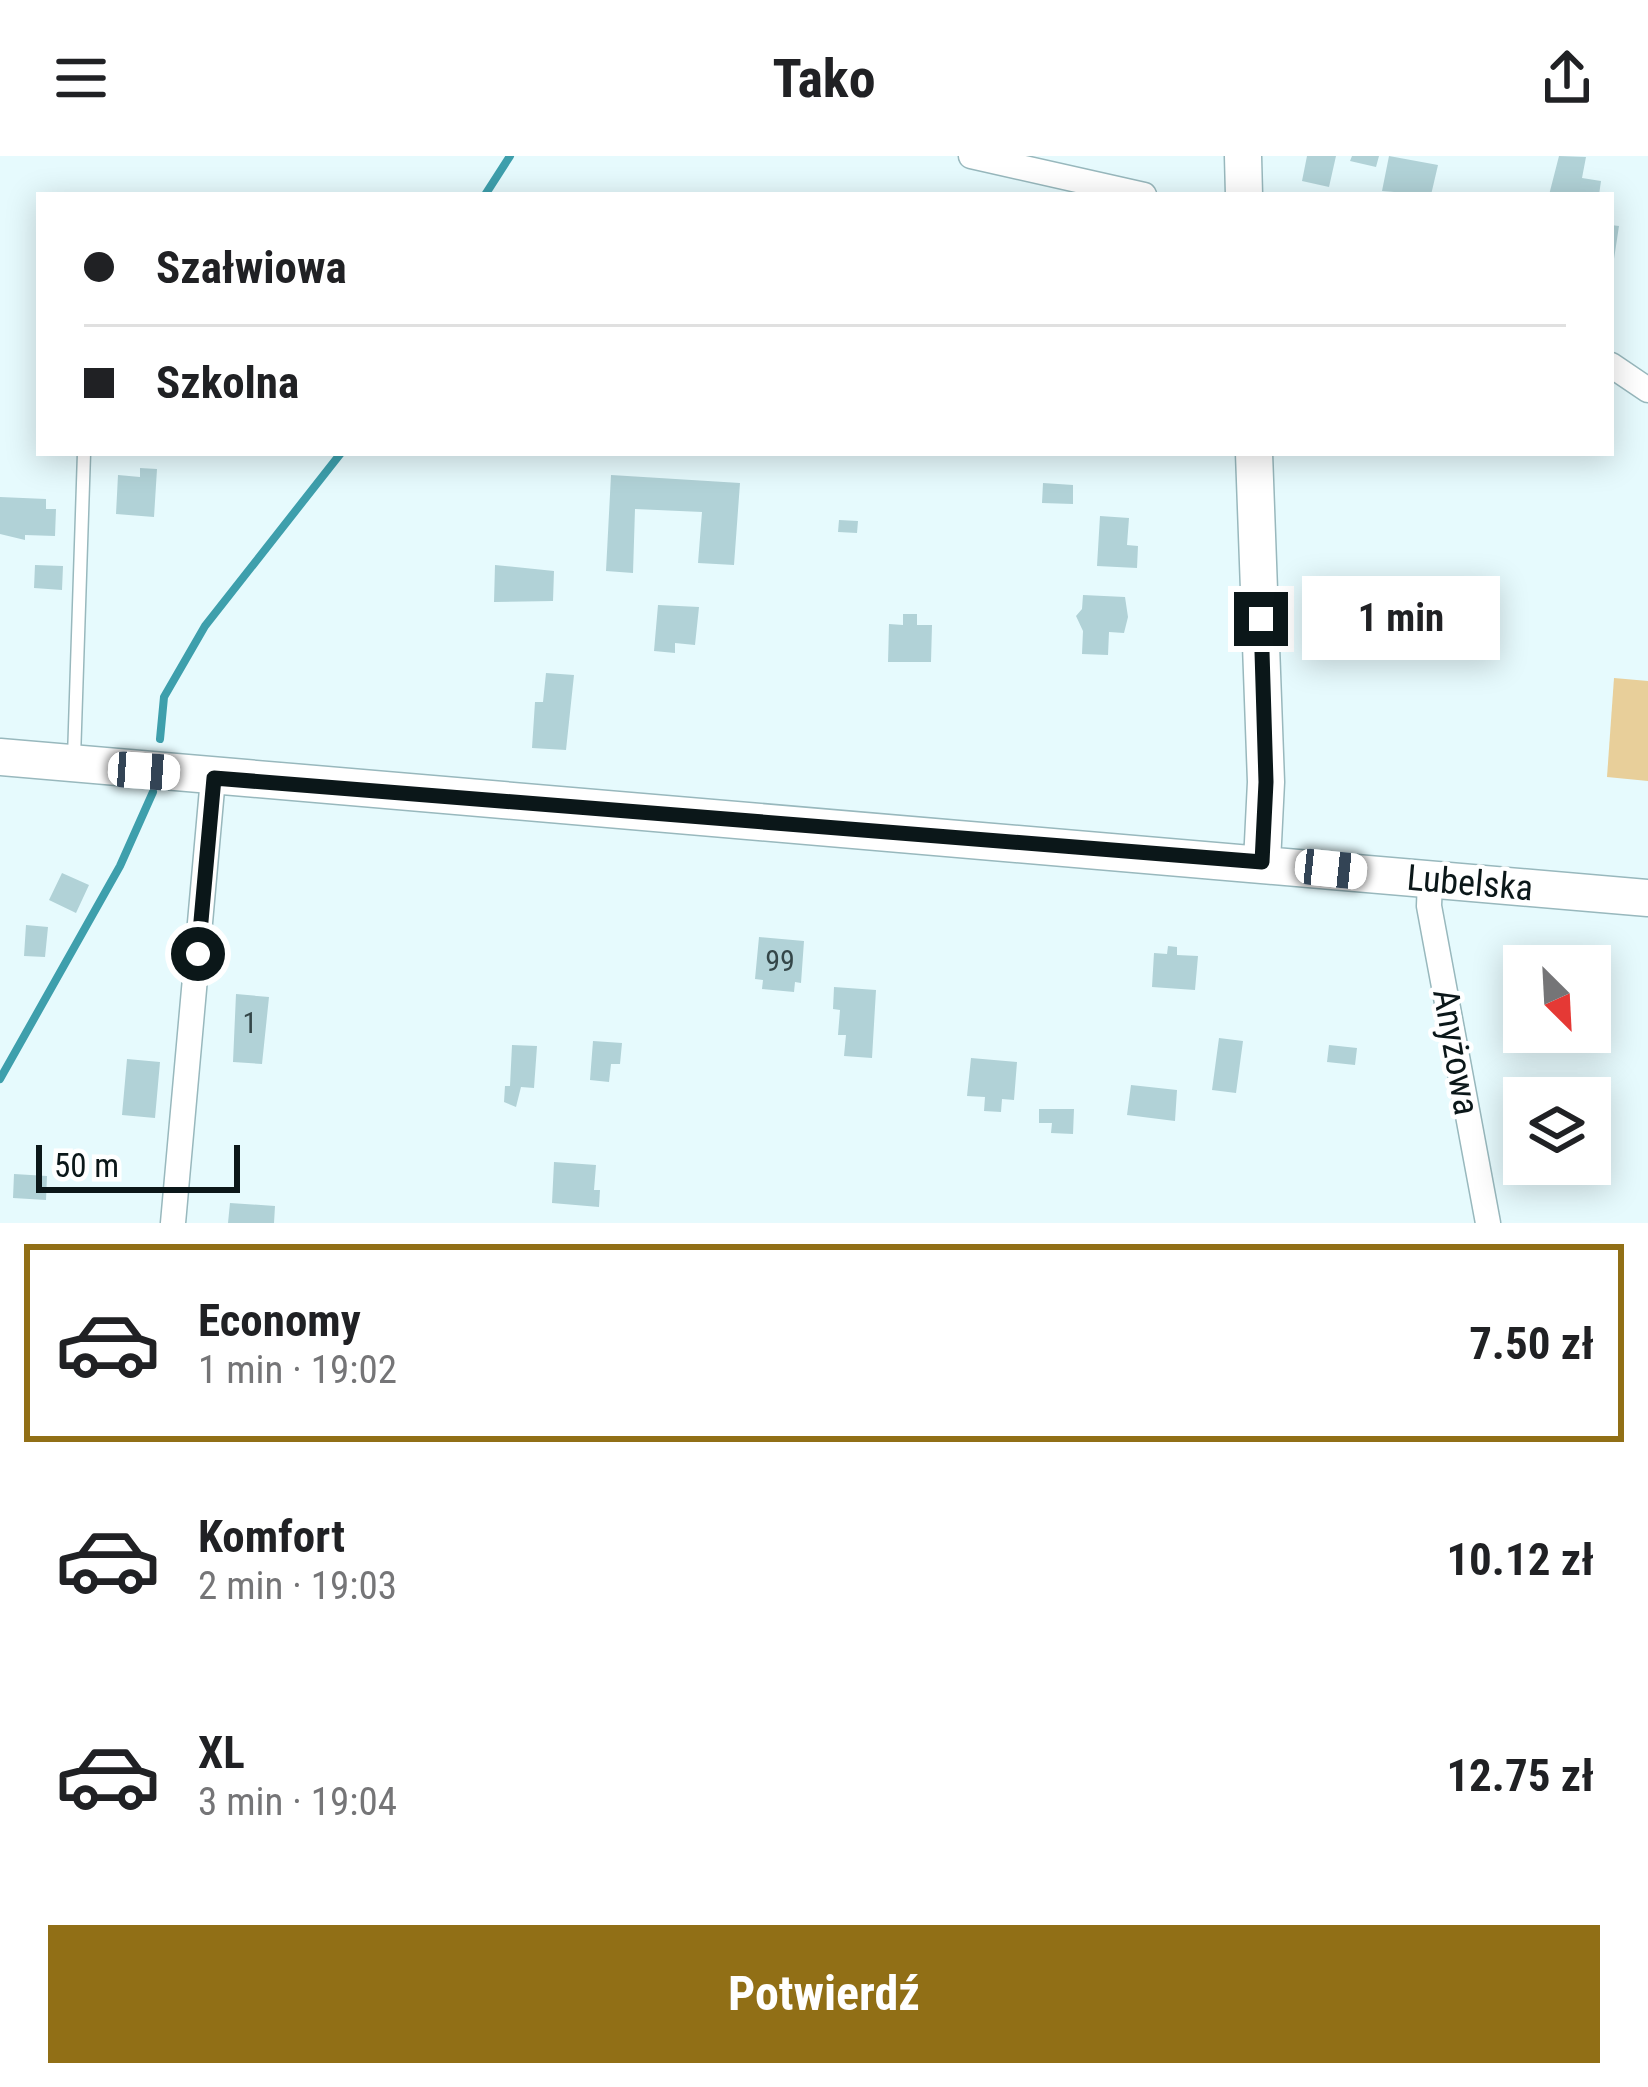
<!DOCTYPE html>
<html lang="pl">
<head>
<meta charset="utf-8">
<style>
	body { margin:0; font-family:"Roboto Condensed",sans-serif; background:#f6f6f6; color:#202124; height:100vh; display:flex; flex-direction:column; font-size:45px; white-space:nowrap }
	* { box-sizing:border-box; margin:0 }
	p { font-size:39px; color:#757577 }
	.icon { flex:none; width:66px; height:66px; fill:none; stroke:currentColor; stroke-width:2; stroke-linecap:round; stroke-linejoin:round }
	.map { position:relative; height:1067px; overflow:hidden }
	.drawer { display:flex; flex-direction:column; background:#fff; flex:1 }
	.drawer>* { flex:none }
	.top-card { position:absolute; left:36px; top:36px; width:1578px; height:264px; border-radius:0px; box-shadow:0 6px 30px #0003; display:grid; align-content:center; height:264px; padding:0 48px; background:#fff }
	.needle { width:78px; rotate:156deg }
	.fabs { position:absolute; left:1503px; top:789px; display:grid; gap:24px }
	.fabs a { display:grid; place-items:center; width:108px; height:108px; border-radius:0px; background:#fff; box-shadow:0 6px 30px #0003; font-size:60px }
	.scale { position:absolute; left:36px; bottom:30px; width:204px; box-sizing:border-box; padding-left:12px; border:6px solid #0b1719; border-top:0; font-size:33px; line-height:42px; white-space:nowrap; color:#0b1719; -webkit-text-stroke:9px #fff; paint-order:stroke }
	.end { position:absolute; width:54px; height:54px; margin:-27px; border:15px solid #0b1719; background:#fff; box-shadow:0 0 0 6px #fff }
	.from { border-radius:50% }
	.bubble { position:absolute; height:84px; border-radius:0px; background:#fff; box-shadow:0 6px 30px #0003; font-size:39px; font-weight:700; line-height:84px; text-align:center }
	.car { position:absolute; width:36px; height:72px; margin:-36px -18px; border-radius:15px; box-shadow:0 0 9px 3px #0007; background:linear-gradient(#fff 24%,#345 0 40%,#fff 0 76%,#345 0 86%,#fff 0) }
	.top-card b { display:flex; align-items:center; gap:42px; height:114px; font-size:45px }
	.top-card b+b { border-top:3px solid #e0e0e0 }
	.top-card i { width:30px; height:30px; background:#202124 }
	ul { padding:21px 0 0; list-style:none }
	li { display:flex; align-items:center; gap:36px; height:198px; margin:0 24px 18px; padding:0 24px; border:6px solid transparent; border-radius:0px }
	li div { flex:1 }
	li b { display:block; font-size:45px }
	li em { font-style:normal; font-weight:700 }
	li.on { border-color:#916f16 }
	li>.icon { width:108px; height:108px; stroke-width:1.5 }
	.button { display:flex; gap:24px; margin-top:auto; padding:24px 48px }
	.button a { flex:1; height:138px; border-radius:0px; background:#916f16; color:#fff; font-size:48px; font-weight:700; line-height:138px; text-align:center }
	header { display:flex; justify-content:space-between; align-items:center; height:156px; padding:0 48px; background:#fff; font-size:54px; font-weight:700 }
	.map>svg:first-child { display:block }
</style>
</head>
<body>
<header><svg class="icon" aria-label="menu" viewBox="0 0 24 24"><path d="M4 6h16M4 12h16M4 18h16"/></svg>Tako<svg class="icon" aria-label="share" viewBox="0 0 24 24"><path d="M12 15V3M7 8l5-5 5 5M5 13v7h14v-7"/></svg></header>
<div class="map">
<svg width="1648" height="1067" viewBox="0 0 1648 1067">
	<rect width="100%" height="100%" fill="#e6fafd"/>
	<!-- green -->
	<path fill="#e8cf9a" d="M 1614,522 L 1648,525 L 1648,625 L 1607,621 Z"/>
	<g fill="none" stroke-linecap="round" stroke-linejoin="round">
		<!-- stream -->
		<path stroke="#3e9fac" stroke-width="8" d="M 485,39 L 510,0
			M 160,583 L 164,541 L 205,470 L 341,297
			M 0,923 L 120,710 L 153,636"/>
	</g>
	<!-- building -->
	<path fill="#b1d2d7" d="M 1307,0 L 1336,0 L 1329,31 L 1302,25 Z
		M 1352,0 L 1379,0 L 1376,11 L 1350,5 Z
		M 1389,0 L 1438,9 L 1431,39 L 1382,35 Z
		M 1559,0 L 1586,1 L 1582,22 L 1601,25 L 1599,39 L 1549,39 Z
		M 1611,69 L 1619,70 L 1614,103 L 1611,103 Z
		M 140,312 L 157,313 L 154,361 L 116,358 L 118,319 L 140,321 Z
		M 611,319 L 740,327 L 734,409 L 698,407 L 702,356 L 635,353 L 633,417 L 606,415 Z
		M 1043,327 L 1073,329 L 1073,348 L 1042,347 Z
		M 0,341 L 46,343 L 46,353 L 56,353 L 55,380 L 25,379 L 25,384 L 0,378 Z
		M 1100,360 L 1129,362 L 1127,389 L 1138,390 L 1137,412 L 1097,410 Z
		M 839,364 L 858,365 L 857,377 L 838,376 Z
		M 35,409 L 63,410 L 62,434 L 34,432 Z
		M 495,409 L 554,415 L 553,445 L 494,446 Z
		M 1083,439 L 1125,441 L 1128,461 L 1124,477 L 1109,476 L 1108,499 L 1082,498 L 1083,475 L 1076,460 L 1082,453 Z
		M 658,449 L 699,451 L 695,489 L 675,487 L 675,497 L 654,495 Z
		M 903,458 L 917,458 L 917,469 L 932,469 L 931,506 L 888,506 L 889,468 L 903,469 Z
		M 546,517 L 574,519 L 566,594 L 532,592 L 535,546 L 543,546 Z
		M 62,717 L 89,729 L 76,757 L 49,744 Z
		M 26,769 L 48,771 L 45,801 L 24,800 Z
		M 759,781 L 804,785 L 801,827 L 795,826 L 794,836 L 762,833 L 763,824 L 755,823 Z
		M 1168,790 L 1177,791 L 1177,799 L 1198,800 L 1195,834 L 1152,831 L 1154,797 L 1167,798 Z
		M 834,831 L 876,834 L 872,902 L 844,900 L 846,879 L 838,879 L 840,854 L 833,853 Z
		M 236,838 L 269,841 L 262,908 L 233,906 Z
		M 1219,882 L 1243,885 L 1236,937 L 1212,934 Z
		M 593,885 L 622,887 L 620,908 L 611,908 L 609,926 L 590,924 Z
		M 512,889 L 537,890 L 534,932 L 521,931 L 516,951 L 504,946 L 505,930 L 510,930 Z
		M 1329,889 L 1357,892 L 1355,909 L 1327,906 Z
		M 971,902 L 1017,906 L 1014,944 L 1002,943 L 1001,956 L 984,955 L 985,941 L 967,940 Z
		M 127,903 L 160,906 L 155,962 L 122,959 Z
		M 1131,929 L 1177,934 L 1175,965 L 1127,959 Z
		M 1039,953 L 1074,953 L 1073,978 L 1051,977 L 1052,967 L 1039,967 Z
		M 554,1006 L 596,1009 L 594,1034 L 600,1034 L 599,1051 L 552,1047 Z
		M 14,1018 L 47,1020 L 46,1044 L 13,1042 Z
		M 230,1047 L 275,1050 L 274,1067 L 228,1067 Z"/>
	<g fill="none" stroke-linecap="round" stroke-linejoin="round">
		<!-- lane casing -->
		<g stroke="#98b8bd" stroke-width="15">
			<path id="lane" d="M 74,602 L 84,297"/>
		</g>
		<!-- street casing -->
		<g stroke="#98b8bd" stroke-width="27">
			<path id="street" d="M 971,0 L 1144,39
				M 1611,209 L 1648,234
				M 1430,724 L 1429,750 L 1488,1067
				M 173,1067 L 213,622"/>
		</g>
		<!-- secondary casing -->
		<g stroke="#98b8bd" stroke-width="39">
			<path id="secondary" d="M 1243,0 L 1244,39
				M 1254,297 L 1266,626 L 1262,706
				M 0,601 L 1648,742"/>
		</g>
		<!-- lane -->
		<use href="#lane" stroke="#fff" stroke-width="12"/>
		<!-- street -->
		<use href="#street" stroke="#fff" stroke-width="24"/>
		<!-- secondary -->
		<use href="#secondary" stroke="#fff" stroke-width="36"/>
	</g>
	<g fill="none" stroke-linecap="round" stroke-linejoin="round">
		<!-- route -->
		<path stroke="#0b1719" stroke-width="15" d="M 198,798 L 214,622 L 1262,706 L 1266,626 L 1261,463"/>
	</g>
	<g text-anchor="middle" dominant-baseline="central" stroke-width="9" stroke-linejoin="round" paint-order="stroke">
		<!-- number labels -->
		<g font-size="30" fill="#344648">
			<text x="780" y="804">99</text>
			<text x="250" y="866">1</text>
		</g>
		<!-- street labels -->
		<g font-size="36" fill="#0b1719" stroke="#fff">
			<text transform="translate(1470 727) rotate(5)">Lubelska</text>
			<text transform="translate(1456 896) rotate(80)">Anyżowa</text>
		</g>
	</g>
</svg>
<div class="fabs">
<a><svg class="needle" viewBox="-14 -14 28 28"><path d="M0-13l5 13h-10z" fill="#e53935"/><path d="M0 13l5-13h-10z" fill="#757577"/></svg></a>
<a><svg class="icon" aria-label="layers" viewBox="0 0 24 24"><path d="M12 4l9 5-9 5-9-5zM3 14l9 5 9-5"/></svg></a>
</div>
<div class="scale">50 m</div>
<i class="end from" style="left:198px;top:798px"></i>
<i class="end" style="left:1261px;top:463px"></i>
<div class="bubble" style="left:1302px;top:420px;width:198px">1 min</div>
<i class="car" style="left:144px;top:615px;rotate:94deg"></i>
<i class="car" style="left:1331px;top:713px;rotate:96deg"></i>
<div class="top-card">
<b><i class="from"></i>Szałwiowa</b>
<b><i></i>Szkolna</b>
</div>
</div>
<section class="drawer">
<ul>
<li class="on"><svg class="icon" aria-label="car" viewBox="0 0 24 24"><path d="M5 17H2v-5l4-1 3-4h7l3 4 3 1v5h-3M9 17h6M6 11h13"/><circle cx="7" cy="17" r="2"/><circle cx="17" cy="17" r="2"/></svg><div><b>Economy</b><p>1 min · 19:02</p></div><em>7.50 zł</em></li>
<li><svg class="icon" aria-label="car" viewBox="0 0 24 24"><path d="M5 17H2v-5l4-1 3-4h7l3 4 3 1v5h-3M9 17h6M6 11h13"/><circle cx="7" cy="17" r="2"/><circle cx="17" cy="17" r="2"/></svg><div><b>Komfort</b><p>2 min · 19:03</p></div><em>10.12 zł</em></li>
<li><svg class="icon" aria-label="car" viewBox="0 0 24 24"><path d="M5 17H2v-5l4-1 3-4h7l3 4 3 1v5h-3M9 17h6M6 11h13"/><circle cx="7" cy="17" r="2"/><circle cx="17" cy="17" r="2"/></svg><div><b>XL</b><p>3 min · 19:04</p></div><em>12.75 zł</em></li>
</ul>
<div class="button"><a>Potwierdź</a></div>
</section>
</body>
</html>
